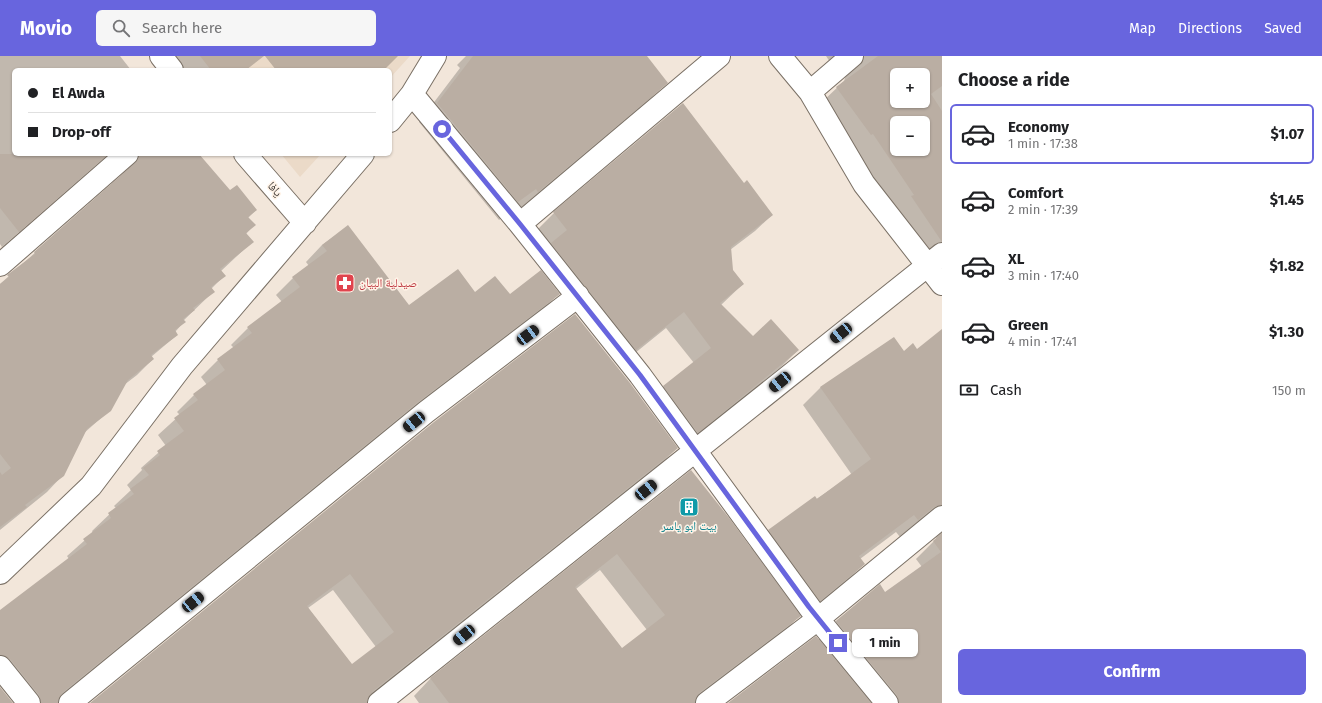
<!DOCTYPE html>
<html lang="en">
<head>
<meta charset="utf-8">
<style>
	body { margin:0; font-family:"Fira Sans","Noto Naskh Arabic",sans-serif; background:#f6f6f6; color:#202124; height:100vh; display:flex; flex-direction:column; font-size:15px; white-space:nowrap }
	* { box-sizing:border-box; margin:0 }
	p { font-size:13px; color:#757577 }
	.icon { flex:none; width:22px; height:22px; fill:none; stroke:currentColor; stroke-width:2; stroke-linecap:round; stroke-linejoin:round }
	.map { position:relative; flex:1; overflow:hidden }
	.side { display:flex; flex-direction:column; background:#fff; width:380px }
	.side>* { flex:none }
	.hud { position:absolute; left:12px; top:12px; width:380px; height:88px; border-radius:6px; box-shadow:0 1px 3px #0004; display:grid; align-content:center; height:88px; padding:0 16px; background:#fff }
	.fabs { position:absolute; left:890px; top:12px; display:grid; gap:8px }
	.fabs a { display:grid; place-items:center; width:40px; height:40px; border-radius:6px; background:#fff; box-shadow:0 1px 3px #0004; font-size:20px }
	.end { position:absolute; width:18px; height:18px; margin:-9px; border:5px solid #6865de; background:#fff; box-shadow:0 0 0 2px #fff }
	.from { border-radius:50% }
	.bubble { position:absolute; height:28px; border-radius:6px; background:#fff; box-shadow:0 1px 3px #0004; font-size:13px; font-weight:700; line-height:28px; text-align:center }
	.car { position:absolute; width:12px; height:24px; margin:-12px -6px; border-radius:5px; box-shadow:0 0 3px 1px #0007; background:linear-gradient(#222 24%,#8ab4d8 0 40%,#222 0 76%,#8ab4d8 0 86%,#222 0) }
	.hud b { display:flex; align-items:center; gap:14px; height:38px; font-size:15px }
	.hud b+b { border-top:1px solid #e0e0e0 }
	.hud i { width:10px; height:10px; background:#202124 }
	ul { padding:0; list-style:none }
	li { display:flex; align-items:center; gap:12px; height:60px; margin:0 8px 6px; padding:0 8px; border:2px solid transparent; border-radius:6px }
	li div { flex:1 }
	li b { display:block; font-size:15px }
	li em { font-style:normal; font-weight:700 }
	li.on { border-color:#6865de }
	li>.icon { width:36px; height:36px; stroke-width:1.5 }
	h2 { padding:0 16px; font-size:18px; line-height:48px }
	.pay { display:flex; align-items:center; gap:10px; height:44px; padding:0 16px; font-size:15px }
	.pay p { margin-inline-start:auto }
	.primary-button { display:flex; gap:8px; margin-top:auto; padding:8px 16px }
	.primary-button a { flex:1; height:46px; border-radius:6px; background:#6865de; color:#fff; font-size:16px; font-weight:700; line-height:46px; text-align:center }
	header { display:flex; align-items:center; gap:24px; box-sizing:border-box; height:56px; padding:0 20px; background:#6865de; color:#fff }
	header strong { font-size:19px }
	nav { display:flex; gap:22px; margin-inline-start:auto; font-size:14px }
	.search { width:280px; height:36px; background:#f6f6f6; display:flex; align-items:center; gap:10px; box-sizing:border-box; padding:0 14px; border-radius:6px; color:#757577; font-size:15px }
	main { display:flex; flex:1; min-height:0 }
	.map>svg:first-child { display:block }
</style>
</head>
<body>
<header>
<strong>Movio</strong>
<div class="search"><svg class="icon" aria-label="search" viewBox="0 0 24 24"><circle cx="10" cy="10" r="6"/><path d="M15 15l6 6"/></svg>Search here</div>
<nav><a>Map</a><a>Directions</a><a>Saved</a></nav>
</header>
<main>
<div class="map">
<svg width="942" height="647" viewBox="0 0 942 647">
	<rect width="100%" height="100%" fill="#f2e6da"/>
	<!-- built -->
	<path fill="#ebdac8" d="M 200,0 L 410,0 L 390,22 L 390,14 L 211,14 Z
		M 281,98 L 321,98 L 300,121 Z"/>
	<!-- shadow -->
	<path fill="#0003" fill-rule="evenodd" d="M 0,0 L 120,0 L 131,14 L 14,14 L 14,98 L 198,98 L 230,136 L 256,154 L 248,162 L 254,169 L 246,178 L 252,186 L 221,215 L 224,220 L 211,233 L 213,236 L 183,265 L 184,266 L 175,276 L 177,279 L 151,301 L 153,303 L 137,319 L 124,329 L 110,354 L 83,378 L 63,419 L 47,436 L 0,474 L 0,228 L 123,118 L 124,112 L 108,101 L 102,104 L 2,191 L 0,188 Z
		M 173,0 L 264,0 L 246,14 L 181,14 Z
		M 265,0 L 398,0 L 384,14 L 276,14 Z
		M 466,0 L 646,0 L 666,27 L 648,45 L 519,154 L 517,151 L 499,164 L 419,66 L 460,12 L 457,9 Z
		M 826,0 L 942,0 L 942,237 L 896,157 L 855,95 L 819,49 L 844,25 L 847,16 L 830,6 ZM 897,19 L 923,19 L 923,45 L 897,45 ZM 897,67 L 923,67 L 923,93 L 897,93 Z
		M 744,128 L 772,159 L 755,175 L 730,194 L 732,215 L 743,228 L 721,249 L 753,281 L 798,294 L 781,311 L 681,393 L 647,347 L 664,330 L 694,307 L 666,272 L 619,310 L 537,174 L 554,157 Z
		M 348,171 L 409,251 L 475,237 L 509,240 L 558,238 L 542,255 L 400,363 L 57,643 L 57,647 L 15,647 L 0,628 L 0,555 L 69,503 L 67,500 L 93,477 L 92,475 L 116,452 L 114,450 L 131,434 L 127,429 L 142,414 L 141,412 L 166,390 L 158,379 L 180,359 L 177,356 L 194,339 L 207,329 L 201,321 L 218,304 L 234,292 L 231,289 L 248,272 L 282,246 L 276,239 L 293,222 L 309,210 L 306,206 L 322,189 Z
		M 942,284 L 942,647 L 730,647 L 818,584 L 836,565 L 880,530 L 885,537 L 922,511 L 916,503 L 936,483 L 937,477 L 900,481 L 896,476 L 860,503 L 864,508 L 846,526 L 802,562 L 800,559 L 783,577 L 697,642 L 693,636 L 679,647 L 419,647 L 414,640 L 430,623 L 690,416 L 750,493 L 769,475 L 852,419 L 803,349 L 821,331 L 903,296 L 917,294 ZM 600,514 L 647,574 L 622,593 L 576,533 Z
		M 434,367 L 677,392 L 660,409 L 366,643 L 366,647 L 91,647 ZM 333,534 L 376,591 L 352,609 L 308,552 Z"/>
	<!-- building -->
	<path fill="#baaea3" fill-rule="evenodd" d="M 473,0 L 647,0 L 668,27 L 538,136 L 536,133 L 518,146 L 437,47 Z
		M 878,0 L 942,0 L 942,30 L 931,38 L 942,55 L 942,186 L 911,140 L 914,139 L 873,78 L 871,79 L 836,31 ZM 897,19 L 923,19 L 923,45 L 897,45 ZM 897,67 L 923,67 L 923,93 L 897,93 Z
		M 683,47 L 744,127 L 747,124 L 773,159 L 731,191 L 733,214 L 744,228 L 720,247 L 753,280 L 771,263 L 799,294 L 698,377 L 663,330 L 711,292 L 684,256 L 636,294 L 551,187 L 567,174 L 553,156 Z
		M 0,98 L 108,98 L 19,176 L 0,152 Z
		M 139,98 L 199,98 L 230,134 L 237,129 L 257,154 L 248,161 L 256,169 L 246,177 L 254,186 L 220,213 L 226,220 L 211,231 L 215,236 L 193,252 L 195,254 L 183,263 L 186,266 L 175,274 L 178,279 L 151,299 L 154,303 L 128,324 L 111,355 L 87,373 L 64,420 L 25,449 L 27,451 L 0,471 L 0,416 L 2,419 L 11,412 L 0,398 L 0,228 L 9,221 L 7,219 L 35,198 L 34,196 L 135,107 Z
		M 348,169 L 409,249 L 458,213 L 475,236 L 495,220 L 510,238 L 541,214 L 560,238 L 418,346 L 62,637 L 58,647 L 41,647 L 39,639 L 10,603 L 0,599 L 0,554 L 87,488 L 83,483 L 111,462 L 108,457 L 134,438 L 130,433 L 149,419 L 143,412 L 160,399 L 157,395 L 184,375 L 174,362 L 198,344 L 193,338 L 225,314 L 217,303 L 252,277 L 247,271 L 300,231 L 292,221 L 327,195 L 322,189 Z
		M 575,258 L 630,327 L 678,392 L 373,635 L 368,642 L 367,647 L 90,647 L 434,366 ZM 350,518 L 394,576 L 352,608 L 307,550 Z
		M 942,273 L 942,449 L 934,451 L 918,464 L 914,459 L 859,500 L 865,508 L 820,545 L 768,474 L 815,440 L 817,443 L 871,403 L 820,331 L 894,281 L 904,295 L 913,287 L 917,293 Z
		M 691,414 L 730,463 L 801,560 L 699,637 L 695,647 L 449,647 L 430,622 ZM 617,498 L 665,559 L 622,592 L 575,531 Z
		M 942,477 L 942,647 L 899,647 L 897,639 L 836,565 L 880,528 L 885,536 L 941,496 L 933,485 Z
		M 816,580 L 871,647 L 728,647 Z
		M 0,631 L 13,647 L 0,647 Z"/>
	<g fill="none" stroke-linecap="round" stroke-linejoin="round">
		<!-- minor casing -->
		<g stroke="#7a7065" stroke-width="24">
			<path id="minor" d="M 161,0 L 172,14
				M 780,0 L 810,36 L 864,128 L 942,228
				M 810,36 L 852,0
				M 412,38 L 520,168 L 640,319 L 818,563 L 887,647
				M 390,65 L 412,38 L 435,0
				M 245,98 L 305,167
				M 520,168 L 719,0
				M 0,209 L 127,98
				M 0,517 L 91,430 L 182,310 L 363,98
				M 0,611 L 29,647
				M 70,647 L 426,356 L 578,240
				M 379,647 L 942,198
				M 707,647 L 818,563 L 942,461"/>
		</g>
		<!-- minor -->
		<use href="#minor" stroke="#fff" stroke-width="22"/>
	</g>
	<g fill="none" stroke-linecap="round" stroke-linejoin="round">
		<!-- route -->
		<path stroke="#6865de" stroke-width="5" d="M 442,73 L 520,168 L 640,319 L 809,551 L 838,587"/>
	</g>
	<!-- icons -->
	<defs>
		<g id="pharmacy-square" transform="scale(1)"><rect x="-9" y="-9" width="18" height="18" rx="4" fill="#e0444e" stroke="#fff3e7"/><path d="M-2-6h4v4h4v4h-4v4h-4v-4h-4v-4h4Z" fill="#fff"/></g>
		<g id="building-square" transform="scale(1)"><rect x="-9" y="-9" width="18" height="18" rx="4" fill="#0f9aa8" stroke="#fff3e7"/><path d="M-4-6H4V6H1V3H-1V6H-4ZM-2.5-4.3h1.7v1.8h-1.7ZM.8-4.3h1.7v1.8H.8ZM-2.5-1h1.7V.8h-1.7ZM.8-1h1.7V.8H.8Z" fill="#fff"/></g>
	</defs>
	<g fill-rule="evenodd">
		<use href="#pharmacy-square" x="345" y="227"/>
		<use href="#building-square" x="689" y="451"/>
	</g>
	<g text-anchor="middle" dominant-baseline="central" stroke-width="3" stroke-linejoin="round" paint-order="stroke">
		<!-- street labels -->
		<g font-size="12" fill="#3b3632" stroke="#fff3e7">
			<text transform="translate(275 133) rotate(49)">يافا</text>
		</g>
		<!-- health labels -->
		<g font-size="12" fill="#be3a42" stroke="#fff3e7" text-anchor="start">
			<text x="359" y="227">صيدلية البيان</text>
		</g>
		<!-- culture labels -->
		<g font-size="12" fill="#0d838f" stroke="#fff3e7">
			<text x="689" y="470">بيت ابو ياسر</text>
		</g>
	</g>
</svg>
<div class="fabs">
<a>+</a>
<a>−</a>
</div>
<i class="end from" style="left:442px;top:73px"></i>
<i class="end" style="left:838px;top:587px"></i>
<div class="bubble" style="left:852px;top:573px;width:66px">1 min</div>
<i class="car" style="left:841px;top:277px;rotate:231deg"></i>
<i class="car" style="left:528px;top:279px;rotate:53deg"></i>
<i class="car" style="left:780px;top:326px;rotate:231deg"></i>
<i class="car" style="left:414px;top:366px;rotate:231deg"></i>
<i class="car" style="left:646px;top:434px;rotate:51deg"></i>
<i class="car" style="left:193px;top:546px;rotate:51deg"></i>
<i class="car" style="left:464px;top:579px;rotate:231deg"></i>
<div class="hud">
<b><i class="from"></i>El Awda</b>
<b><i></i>Drop-off</b>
</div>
</div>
<section class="side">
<h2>Choose a ride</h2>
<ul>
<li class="on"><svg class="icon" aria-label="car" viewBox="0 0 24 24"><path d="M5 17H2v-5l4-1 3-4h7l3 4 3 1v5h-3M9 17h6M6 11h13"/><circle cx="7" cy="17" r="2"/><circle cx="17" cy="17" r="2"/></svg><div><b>Economy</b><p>1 min · 17:38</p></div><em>$1.07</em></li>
<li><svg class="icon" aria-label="car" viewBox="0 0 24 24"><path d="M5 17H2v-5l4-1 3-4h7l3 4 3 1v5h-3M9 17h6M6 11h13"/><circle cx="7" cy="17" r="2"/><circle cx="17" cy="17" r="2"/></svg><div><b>Comfort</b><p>2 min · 17:39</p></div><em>$1.45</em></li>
<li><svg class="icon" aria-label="car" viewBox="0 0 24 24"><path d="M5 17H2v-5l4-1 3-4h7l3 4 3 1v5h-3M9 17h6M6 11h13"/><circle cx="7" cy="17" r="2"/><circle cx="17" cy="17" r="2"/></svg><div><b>XL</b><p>3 min · 17:40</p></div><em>$1.82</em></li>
<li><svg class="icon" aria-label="car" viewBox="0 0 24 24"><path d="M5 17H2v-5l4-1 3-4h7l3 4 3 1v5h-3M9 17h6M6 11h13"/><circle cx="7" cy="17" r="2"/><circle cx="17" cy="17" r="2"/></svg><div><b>Green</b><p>4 min · 17:41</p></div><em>$1.30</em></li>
</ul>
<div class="pay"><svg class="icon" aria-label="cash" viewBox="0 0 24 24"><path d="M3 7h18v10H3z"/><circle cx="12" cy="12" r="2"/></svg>Cash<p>150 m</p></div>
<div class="primary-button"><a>Confirm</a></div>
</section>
</main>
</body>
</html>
